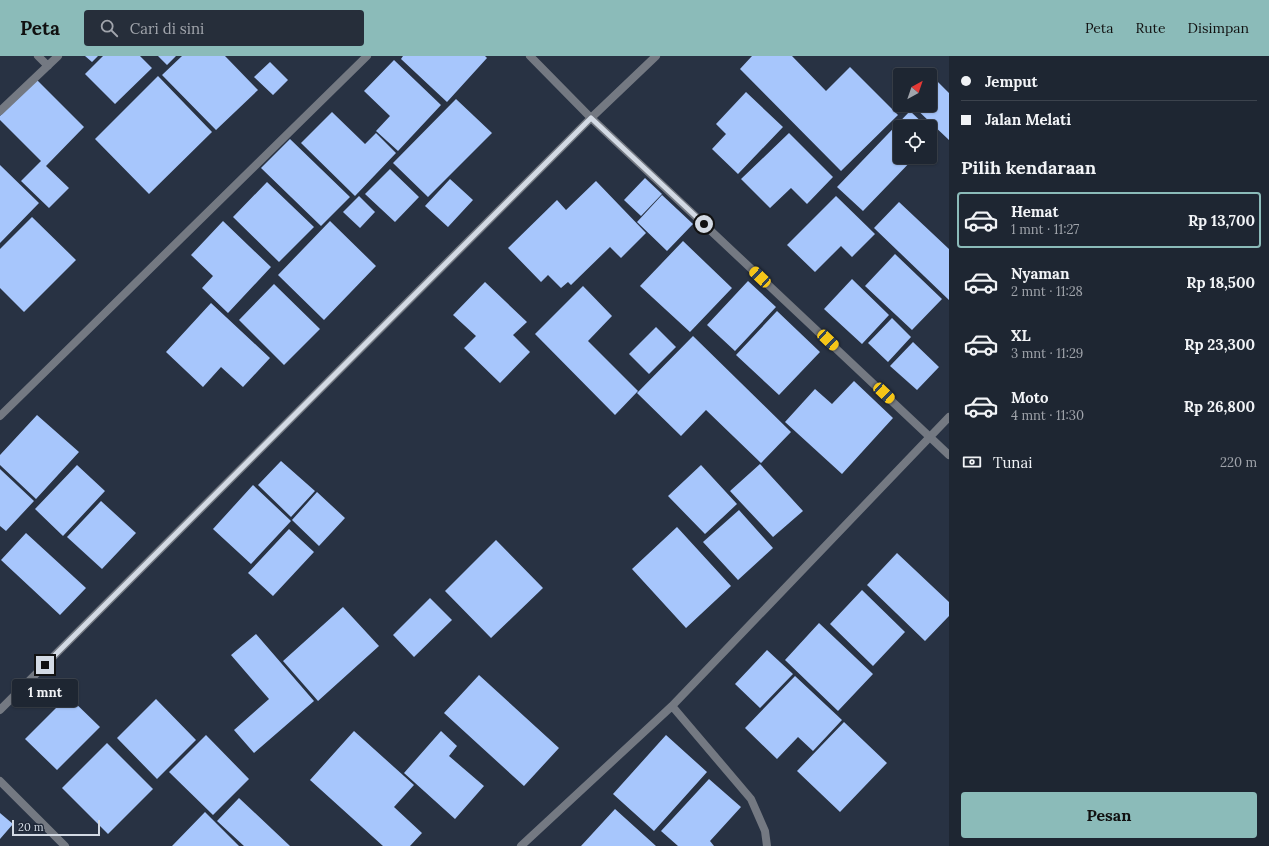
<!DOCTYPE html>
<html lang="id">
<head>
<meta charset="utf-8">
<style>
	body { margin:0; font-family:Lora,serif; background:#262e3a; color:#f1f3f6; height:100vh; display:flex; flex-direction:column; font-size:15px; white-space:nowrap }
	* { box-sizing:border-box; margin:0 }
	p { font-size:13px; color:#a1a5ac }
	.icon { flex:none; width:22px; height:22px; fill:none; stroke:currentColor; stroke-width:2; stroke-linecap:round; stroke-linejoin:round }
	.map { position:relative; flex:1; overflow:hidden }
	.drawer { display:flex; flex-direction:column; background:#1e2632; width:320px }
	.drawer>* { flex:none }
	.banner { display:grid; align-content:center; height:88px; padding:0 12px; background:#1e2632 }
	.needle { width:26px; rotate:40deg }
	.buttons { position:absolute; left:893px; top:12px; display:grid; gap:8px }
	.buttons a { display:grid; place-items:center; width:44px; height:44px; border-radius:4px; background:#1e2632; box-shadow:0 1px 3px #0004,0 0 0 1px #3c434d; font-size:20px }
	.scale { position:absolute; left:12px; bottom:10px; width:88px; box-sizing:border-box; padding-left:4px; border:2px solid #d3dae4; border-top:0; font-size:11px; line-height:14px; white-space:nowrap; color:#d3dae4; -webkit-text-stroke:3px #1f2838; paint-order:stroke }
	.end { position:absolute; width:18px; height:18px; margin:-9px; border:5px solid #d3dae4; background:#111; box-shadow:0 0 0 2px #111 }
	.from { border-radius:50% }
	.bubble { position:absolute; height:28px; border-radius:4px; background:#1e2632; box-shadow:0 1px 3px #0004,0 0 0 1px #3c434d; font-size:13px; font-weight:800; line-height:28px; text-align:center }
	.car { position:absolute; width:12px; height:24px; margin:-12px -6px; border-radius:5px; box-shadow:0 0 3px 1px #0007; background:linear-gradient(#f5c518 24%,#345 0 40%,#f5c518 0 76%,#345 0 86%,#f5c518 0) }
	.banner b { display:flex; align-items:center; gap:14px; height:38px; font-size:15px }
	.banner b+b { border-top:1px solid #3c434d }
	.banner i { width:10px; height:10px; background:#f1f3f6 }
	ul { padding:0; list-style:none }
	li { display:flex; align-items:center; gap:12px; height:56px; margin:0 8px 6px; padding:0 4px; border:2px solid transparent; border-radius:4px }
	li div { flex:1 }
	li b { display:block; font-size:15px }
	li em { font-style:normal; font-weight:800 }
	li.on { border-color:#8bbbb9 }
	li>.icon { width:36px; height:36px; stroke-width:1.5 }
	h2 { padding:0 12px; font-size:18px; line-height:48px }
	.pay { display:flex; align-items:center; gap:10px; height:44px; padding:0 12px; font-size:15px }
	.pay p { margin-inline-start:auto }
	.button { display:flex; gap:8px; margin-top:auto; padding:8px 12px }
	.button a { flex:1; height:46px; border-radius:4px; background:#8bbbb9; color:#111; font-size:16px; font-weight:800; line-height:46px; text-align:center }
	header { display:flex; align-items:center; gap:24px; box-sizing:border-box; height:56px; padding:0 20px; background:#8bbbb9; color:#111 }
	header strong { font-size:19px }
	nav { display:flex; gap:22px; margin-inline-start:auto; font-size:14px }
	.search { width:280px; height:36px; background:#262e3a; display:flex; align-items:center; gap:10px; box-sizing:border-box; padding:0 14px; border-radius:4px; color:#a1a5ac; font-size:15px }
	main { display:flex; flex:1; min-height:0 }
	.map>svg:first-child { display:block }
</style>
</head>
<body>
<header>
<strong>Peta</strong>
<div class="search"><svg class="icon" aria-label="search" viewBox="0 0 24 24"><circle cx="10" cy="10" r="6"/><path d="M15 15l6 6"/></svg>Cari di sini</div>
<nav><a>Peta</a><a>Rute</a><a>Disimpan</a></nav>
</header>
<main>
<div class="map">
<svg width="949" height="790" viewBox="0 0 949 790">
	<rect width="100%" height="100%" fill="#283243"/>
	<!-- building -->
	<path fill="#a7c6fc" d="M 85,0 L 98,0 L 92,6 Z
		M 103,0 L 140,0 L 152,12 L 115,48 L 85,18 Z
		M 158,0 L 176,0 L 167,9 Z
		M 182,0 L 225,0 L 258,34 L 216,74 L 162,19 Z
		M 403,0 L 485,0 L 487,2 L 447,46 L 401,3 Z
		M 752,0 L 792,0 L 826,35 L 850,11 L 898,59 L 841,115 L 740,13 Z
		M 394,4 L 441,49 L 398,95 L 376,75 L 390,60 L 364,35 Z
		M 270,6 L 288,24 L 273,39 L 254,21 Z
		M 158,20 L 212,76 L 149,138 L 95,83 Z
		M 36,23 L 84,71 L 46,110 L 69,132 L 49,152 L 21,125 L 41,105 L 0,64 L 0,60 Z
		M 936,24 L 949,37 L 949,84 L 912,49 L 930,49 L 930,30 Z
		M 746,36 L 783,71 L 738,118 L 712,93 L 726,78 L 716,68 Z
		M 456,43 L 492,77 L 428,141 L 393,107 Z
		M 910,55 L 927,71 L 900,71 L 900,101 L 915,101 L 863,155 L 837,131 Z
		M 332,56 L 365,88 L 376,77 L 396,97 L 355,140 L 301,87 Z
		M 789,77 L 833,121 L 807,148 L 791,132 L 770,152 L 741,123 Z
		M 290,83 L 350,141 L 321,170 L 261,112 Z
		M 0,109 L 39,147 L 0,187 Z
		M 390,113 L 419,141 L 395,166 L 365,138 Z
		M 645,122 L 662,138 L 641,160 L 624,144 Z
		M 450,123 L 473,144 L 448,171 L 425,150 Z
		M 596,125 L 646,177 L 621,202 L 610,191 L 571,229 L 568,226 L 561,232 L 548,219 L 541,226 L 508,192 L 557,144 L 566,154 Z
		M 267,126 L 314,171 L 279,206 L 233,161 Z
		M 662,139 L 693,168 L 667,195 L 637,166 Z
		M 359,140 L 375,156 L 360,172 L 343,156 Z
		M 836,140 L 875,178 L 852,201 L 841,190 L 815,216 L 787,189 Z
		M 899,146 L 949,193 L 949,244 L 874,172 Z
		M 32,161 L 76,204 L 24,256 L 0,232 L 0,193 Z
		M 223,165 L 271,211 L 228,257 L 202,232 L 213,220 L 191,199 Z
		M 330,165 L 376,210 L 324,264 L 278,219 Z
		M 683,185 L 732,232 L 690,276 L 640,230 Z
		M 895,198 L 942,243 L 912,274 L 865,230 Z
		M 852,223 L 889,259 L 862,288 L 824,253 Z
		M 748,225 L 776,251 L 735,295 L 707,269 Z
		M 485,226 L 527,266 L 513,279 L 530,296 L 500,327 L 464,292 L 476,280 L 453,259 Z
		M 274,228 L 320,273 L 284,309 L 239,264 Z
		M 583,230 L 612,260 L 588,285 L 638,335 L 615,359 L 535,278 Z
		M 211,247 L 270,302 L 243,331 L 221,311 L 203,331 L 166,296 Z
		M 777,255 L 820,296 L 779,339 L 736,299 Z
		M 892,262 L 911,281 L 888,306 L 868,287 Z
		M 656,271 L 676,291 L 649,318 L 629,298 Z
		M 693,280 L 791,376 L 761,407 L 706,354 L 681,380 L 637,337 Z
		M 913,286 L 939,311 L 917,334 L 890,310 Z
		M 854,325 L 893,362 L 842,418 L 785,366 L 815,333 L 832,348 Z
		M 37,359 L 79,396 L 36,443 L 0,409 L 0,399 Z
		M 281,405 L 315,435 L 291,461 L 258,429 Z
		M 760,408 L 803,455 L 773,481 L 730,435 Z
		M 77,409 L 105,435 L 63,480 L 35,453 Z
		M 701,409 L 737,448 L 705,478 L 668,440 Z
		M 0,413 L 34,445 L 6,475 L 0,470 Z
		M 253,429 L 291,465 L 251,508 L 213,473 Z
		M 317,436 L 345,462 L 319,490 L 292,464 Z
		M 101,445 L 136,477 L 102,513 L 67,481 Z
		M 739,454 L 773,492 L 738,524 L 703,486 Z
		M 677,471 L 731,530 L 686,572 L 632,513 Z
		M 289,473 L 314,496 L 273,540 L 248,517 Z
		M 26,477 L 86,532 L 60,559 L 1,504 Z
		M 496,484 L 543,532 L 491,582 L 445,535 Z
		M 897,497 L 949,546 L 949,560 L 925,585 L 867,529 Z
		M 862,534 L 905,576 L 873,610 L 830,568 Z
		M 430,542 L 452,564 L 414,601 L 393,579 Z
		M 343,551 L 379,590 L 318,645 L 283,605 Z
		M 819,567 L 873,618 L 838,655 L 785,604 Z
		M 256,578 L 314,645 L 254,697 L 234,674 L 269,643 L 231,599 Z
		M 767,594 L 793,618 L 760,652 L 735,628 Z
		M 479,619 L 559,692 L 524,730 L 444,657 Z
		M 795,620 L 842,664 L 813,695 L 798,681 L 777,703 L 745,672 Z
		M 68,640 L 100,671 L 57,714 L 25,683 Z
		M 156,643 L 196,684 L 157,723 L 117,682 Z
		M 844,666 L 887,707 L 840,756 L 797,715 Z
		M 354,675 L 414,729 L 394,751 L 422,777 L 410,790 L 383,790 L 310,724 Z
		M 441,675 L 457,690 L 449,700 L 484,730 L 455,763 L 404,717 Z
		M 206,679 L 249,723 L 213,759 L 169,716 Z
		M 666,679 L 707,716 L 654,775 L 613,738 Z
		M 107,687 L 153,733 L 108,778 L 62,732 Z
		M 709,723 L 741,751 L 710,785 L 714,790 L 678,790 L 661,775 Z
		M 239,742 L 290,790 L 244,790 L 217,765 Z
		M 615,753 L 656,790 L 581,790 Z
		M 205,756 L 239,790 L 172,790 Z
		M 0,757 L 13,768 L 0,783 Z"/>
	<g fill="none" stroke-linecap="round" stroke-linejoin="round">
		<!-- street -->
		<path stroke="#747982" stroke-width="8" d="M 38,0 L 48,10
			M 530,0 L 591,62 L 949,399
			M 0,55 L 58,0
			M 0,360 L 367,0
			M 672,650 L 751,743 L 765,775 L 767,790
			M 0,654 L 591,62 L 656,0
			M 0,725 L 65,790
			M 521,790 L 672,650 L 949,361"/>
	</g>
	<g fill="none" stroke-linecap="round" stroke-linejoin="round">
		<!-- route -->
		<path stroke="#d3dae4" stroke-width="5" d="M 45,609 L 591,62 L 704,168"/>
	</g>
</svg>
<div class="buttons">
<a><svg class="needle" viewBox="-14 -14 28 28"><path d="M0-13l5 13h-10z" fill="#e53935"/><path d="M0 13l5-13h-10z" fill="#a1a5ac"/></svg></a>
<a><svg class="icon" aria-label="locate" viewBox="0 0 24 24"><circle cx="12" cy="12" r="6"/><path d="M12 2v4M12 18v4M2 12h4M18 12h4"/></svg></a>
</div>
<div class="scale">20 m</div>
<i class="end from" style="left:704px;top:168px"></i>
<i class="end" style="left:45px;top:609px"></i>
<div class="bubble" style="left:12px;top:623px;width:66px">1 mnt</div>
<i class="car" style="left:760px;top:221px;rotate:313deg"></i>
<i class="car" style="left:828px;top:284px;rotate:133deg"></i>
<i class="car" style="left:884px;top:337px;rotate:133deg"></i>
</div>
<section class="drawer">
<div class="banner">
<b><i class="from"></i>Jemput</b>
<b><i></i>Jalan Melati</b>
</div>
<h2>Pilih kendaraan</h2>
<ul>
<li class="on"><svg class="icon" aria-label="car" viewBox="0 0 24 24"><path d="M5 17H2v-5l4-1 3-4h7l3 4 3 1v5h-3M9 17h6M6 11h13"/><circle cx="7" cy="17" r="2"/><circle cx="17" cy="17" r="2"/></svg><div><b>Hemat</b><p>1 mnt · 11:27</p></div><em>Rp 13,700</em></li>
<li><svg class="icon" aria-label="car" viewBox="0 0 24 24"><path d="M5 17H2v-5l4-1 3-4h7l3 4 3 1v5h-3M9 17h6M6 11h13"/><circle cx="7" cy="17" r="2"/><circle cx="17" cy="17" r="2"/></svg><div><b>Nyaman</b><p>2 mnt · 11:28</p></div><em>Rp 18,500</em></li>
<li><svg class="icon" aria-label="car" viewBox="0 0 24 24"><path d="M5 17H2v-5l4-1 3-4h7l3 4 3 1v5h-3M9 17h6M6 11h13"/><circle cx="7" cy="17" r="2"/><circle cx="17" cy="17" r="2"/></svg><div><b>XL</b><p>3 mnt · 11:29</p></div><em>Rp 23,300</em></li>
<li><svg class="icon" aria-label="car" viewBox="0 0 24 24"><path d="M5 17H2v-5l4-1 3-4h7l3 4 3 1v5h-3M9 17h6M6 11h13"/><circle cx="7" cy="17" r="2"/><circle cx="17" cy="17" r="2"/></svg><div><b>Moto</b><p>4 mnt · 11:30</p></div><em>Rp 26,800</em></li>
</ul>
<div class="pay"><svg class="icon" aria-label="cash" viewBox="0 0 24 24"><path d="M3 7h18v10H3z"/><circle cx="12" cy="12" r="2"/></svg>Tunai<p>220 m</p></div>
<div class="button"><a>Pesan</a></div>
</section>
</main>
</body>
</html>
